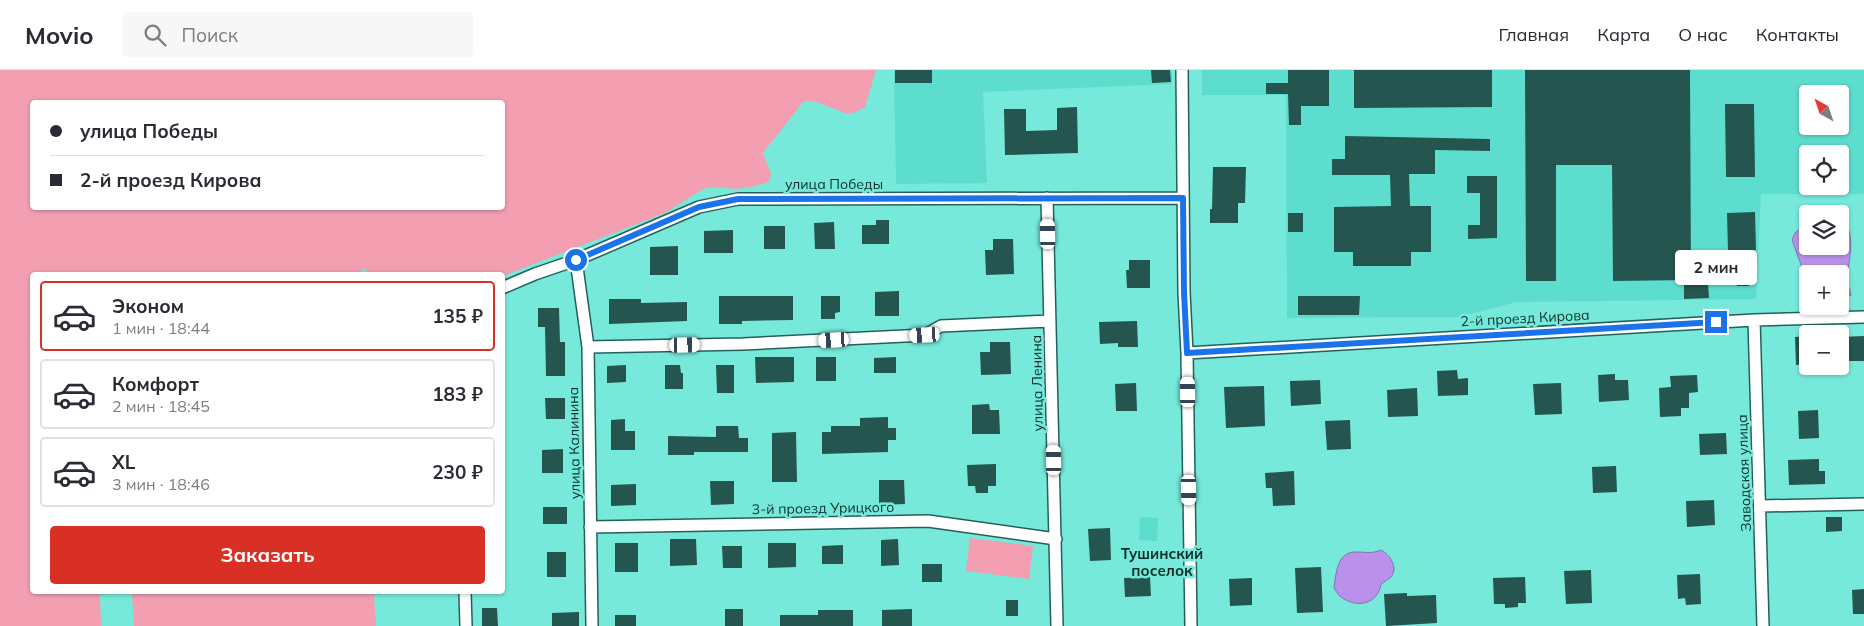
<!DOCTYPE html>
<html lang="ru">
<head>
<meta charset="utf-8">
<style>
	body { margin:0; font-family:Mulish,sans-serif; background:#f7f7f7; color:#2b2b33; height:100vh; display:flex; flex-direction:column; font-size:19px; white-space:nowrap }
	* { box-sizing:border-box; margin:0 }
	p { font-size:16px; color:#7c7c81 }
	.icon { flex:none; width:28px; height:28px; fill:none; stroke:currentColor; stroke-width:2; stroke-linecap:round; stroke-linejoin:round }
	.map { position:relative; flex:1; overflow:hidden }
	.panel { position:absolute; left:30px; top:202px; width:475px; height:322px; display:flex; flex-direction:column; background:#fff; border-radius:5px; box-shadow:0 1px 4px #0004 }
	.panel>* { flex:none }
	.guide { position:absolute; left:30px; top:30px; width:475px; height:110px; border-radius:5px; box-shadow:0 1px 4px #0004; display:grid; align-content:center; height:110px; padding:0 20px; background:#fff }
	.needle { width:32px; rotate:320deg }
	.controls { position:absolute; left:1799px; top:15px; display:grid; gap:10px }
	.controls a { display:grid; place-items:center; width:50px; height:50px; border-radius:5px; background:#fff; box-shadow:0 1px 4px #0004; font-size:25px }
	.end { position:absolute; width:22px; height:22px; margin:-11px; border:6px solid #1a73e8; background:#fff; box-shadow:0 0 0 2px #fff }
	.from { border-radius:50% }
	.bubble { position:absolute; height:35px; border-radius:5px; background:#fff; box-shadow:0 1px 4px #0004; font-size:16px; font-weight:700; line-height:35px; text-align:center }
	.car { position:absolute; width:15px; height:30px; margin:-15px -8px; border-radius:6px; box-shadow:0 0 4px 1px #0007; background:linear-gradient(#fff 24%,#345 0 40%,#fff 0 76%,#345 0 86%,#fff 0) }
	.guide b { display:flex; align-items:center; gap:18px; height:48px; font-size:19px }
	.guide b+b { border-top:1px solid #e1e1e2 }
	.guide i { width:12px; height:12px; background:#2b2b33 }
	ul { padding:9px 0 0; list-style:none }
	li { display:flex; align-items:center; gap:15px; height:70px; margin:0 10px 8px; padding:0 10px; border:2px solid #e1e1e2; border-radius:5px }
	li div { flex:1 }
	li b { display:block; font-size:19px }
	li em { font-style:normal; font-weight:700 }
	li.on { border-color:#d93025 }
	li>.icon { width:45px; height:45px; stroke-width:1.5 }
	.button { display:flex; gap:10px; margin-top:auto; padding:10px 20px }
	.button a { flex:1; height:58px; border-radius:5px; background:#d93025; color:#fff; font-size:20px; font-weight:700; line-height:58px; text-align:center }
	header { display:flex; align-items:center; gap:30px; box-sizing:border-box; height:70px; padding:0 25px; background:#fff; border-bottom:1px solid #e1e1e2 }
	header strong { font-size:24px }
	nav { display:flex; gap:28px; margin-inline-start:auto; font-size:18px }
	.search { width:350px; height:45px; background:#f7f7f7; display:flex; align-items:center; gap:12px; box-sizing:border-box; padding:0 18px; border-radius:5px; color:#7c7c81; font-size:19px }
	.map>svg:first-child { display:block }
</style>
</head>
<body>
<header>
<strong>Movio</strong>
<div class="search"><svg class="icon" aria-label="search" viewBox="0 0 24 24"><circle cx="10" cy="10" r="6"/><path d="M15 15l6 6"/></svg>Поиск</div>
<nav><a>Главная</a><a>Карта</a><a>О нас</a><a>Контакты</a></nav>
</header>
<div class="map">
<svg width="1864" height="556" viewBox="0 0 1864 556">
	<rect width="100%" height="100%" fill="#76e9da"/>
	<!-- built -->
	<path fill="#5dddce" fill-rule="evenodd" d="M 894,0 L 1172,0 L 1172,14 L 983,22 L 987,113 L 896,114 Z
		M 1202,0 L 1864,0 L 1864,124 L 1761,124 L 1756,229 L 1516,232 L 1460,247 L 1287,248 L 1286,25 L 1202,25 ZM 1808,24 L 1840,24 L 1840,56 L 1808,56 ZM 1808,84 L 1840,84 L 1840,116 L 1808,116 Z
		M 1140,447 L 1158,448 L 1157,471 L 1139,470 Z"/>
	<!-- green -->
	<path fill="#f39eb1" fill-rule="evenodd" d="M 0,0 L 876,0 L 865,37 L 853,43 L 845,43 L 814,31 L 803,32 L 763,83 L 771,104 L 769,112 L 755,116 L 737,119 L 715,117 L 703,119 L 665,143 L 503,206 L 371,205 L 364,198 L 356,205 L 32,205 L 32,522 L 100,523 L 101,556 L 0,556 ZM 502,32 L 502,138 L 32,138 L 32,32 Z
		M 970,468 L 1033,476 L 1029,509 L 966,501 Z
		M 132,523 L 374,523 L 376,556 L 134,556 Z"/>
	<!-- water -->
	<path fill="#ba91ea" stroke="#8473b0" d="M 1840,151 C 1857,156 1849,193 1847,206 C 1846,213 1850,219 1851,225 L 1840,229 L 1840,204 L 1808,204 L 1807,211 L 1792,170 L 1795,163 L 1807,153 L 1808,176 L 1840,176 Z
		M 1381,480 C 1389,484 1399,497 1391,507 C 1389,509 1384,512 1381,514 C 1378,534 1357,539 1341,527 C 1338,525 1336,521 1334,518 C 1336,503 1337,481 1357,482 C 1366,482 1372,484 1381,480 Z"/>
	<!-- building -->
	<path fill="#25554f" d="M 895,0 L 932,0 L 932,13 L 895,13 Z
		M 1151,0 L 1170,0 L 1171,12 L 1152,13 Z
		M 1288,0 L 1329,0 L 1329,36 L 1301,36 L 1301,55 L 1289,55 L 1288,24 L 1266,24 L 1266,13 L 1288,13 Z
		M 1354,0 L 1492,0 L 1492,37 L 1354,38 Z
		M 1525,0 L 1690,0 L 1691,210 L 1613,211 L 1612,95 L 1556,95 L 1556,211 L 1526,211 Z
		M 1725,34 L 1754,34 L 1755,107 L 1726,107 Z
		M 1077,37 L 1078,83 L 1005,85 L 1004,39 L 1026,39 L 1026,61 L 1057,60 L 1057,38 Z
		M 1345,66 L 1490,69 L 1490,81 L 1435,80 L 1435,104 L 1409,104 L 1410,136 L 1431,136 L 1431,182 L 1411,182 L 1411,196 L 1353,196 L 1353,182 L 1334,182 L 1334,137 L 1391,136 L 1390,105 L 1332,105 L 1332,89 L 1345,89 Z
		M 1213,97 L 1246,97 L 1245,133 L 1238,133 L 1238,153 L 1210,153 L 1210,139 L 1212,139 Z
		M 1467,106 L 1497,106 L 1497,168 L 1468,169 L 1468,155 L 1480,155 L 1480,123 L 1467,123 Z
		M 1755,142 L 1756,180 L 1747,181 L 1749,216 L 1737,216 L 1735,181 L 1728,181 L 1727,143 Z
		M 1288,143 L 1303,143 L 1303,162 L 1288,162 Z
		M 876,150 L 889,150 L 889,174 L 862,174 L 862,155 L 876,155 Z
		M 834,152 L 835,179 L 815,179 L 814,153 Z
		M 764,156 L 785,156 L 785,179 L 764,179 Z
		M 733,160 L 733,183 L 704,183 L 704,161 Z
		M 993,169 L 1013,169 L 1014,204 L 986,205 L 985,180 L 993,180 Z
		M 678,176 L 678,205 L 650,205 L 650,177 Z
		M 1129,190 L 1150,190 L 1150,218 L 1127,218 L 1126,200 L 1129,200 Z
		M 1708,213 L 1709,228 L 1684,229 L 1684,214 Z
		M 899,221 L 899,246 L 875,246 L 875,222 Z
		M 719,226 L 793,226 L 793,250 L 742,251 L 742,254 L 719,254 Z
		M 821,226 L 840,226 L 840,242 L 835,243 L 835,249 L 821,249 Z
		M 1298,226 L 1360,226 L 1359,245 L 1298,245 Z
		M 609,229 L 641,229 L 641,233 L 687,232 L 687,251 L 609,254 Z
		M 538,238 L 559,238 L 560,272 L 565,272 L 565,306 L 546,306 L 545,257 L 538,257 Z
		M 1137,251 L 1138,277 L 1118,277 L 1118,273 L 1100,274 L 1099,252 Z
		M 1808,266 L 1808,294 L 1796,295 L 1795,267 Z
		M 1864,266 L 1864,291 L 1842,291 L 1841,267 Z
		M 990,272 L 1010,272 L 1011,304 L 981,305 L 980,282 L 990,282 Z
		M 755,287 L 794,287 L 794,312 L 756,313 Z
		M 816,287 L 836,287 L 836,311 L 816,311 Z
		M 896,287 L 896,303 L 874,303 L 874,288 Z
		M 626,295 L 626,312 L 607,313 L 607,296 Z
		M 665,295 L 680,295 L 681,303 L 683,303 L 683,319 L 665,319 Z
		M 716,295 L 734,295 L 734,323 L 717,323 Z
		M 1457,300 L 1458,309 L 1468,308 L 1468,325 L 1438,326 L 1437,301 Z
		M 1615,304 L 1615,310 L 1628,310 L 1629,330 L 1599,332 L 1598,305 Z
		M 1697,305 L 1698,322 L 1689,323 L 1689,338 L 1681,338 L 1681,346 L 1660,347 L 1659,318 L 1671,317 L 1670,306 Z
		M 1320,310 L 1321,334 L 1291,336 L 1290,311 Z
		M 1136,313 L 1137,341 L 1116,341 L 1115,314 Z
		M 1561,313 L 1562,344 L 1535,345 L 1533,314 Z
		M 1264,316 L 1265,356 L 1226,358 L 1224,317 Z
		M 1417,318 L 1418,346 L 1388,347 L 1387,320 Z
		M 545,328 L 565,328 L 565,349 L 546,349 Z
		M 989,334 L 990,340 L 999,340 L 1000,364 L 972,364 L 972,335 Z
		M 1818,340 L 1819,368 L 1799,369 L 1798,341 Z
		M 888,347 L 888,358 L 896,358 L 896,370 L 888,370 L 888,382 L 822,384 L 822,362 L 831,362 L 831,356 L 860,356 L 860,348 Z
		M 625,349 L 625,361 L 635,361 L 635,380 L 611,380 L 611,350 Z
		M 1350,350 L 1351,379 L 1327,380 L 1325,351 Z
		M 716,356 L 738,356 L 739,368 L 748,368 L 748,382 L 694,382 L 694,385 L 668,385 L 668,366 L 716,367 Z
		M 796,362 L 797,412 L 772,412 L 772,363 Z
		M 1726,363 L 1727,384 L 1700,385 L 1699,364 Z
		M 563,379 L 563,403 L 542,403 L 542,380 Z
		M 1819,389 L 1819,401 L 1825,401 L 1825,414 L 1789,415 L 1788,390 Z
		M 996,394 L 996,416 L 988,416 L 988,423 L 976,423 L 975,416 L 968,416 L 967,395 Z
		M 1616,396 L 1617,422 L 1593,423 L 1592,397 Z
		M 1294,401 L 1295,435 L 1273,436 L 1272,418 L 1266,418 L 1265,403 Z
		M 879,410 L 904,410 L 905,434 L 879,435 Z
		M 710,411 L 734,411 L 734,434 L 711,435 Z
		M 636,414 L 636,435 L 611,436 L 611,415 Z
		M 1714,430 L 1715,455 L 1687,457 L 1686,431 Z
		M 543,437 L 567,437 L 567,454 L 543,454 Z
		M 1826,447 L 1842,447 L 1842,461 L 1826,462 Z
		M 1110,458 L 1111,490 L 1090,491 L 1088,459 Z
		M 670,469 L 696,469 L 697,495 L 670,496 Z
		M 898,469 L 899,495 L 881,496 L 881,470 Z
		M 615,473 L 638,473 L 638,502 L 615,502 Z
		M 768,473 L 796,473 L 796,497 L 768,498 Z
		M 843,475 L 843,494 L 822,494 L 822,476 Z
		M 722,476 L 742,476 L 742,498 L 723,498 Z
		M 547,482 L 566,482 L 566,507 L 547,507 Z
		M 922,494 L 942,494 L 942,512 L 922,512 Z
		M 1321,497 L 1323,542 L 1297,543 L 1295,498 Z
		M 1591,500 L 1592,533 L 1566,534 L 1564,501 Z
		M 1700,504 L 1701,534 L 1686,535 L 1685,528 L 1678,529 L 1677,505 Z
		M 1150,507 L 1151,526 L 1125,527 L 1124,508 Z
		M 1525,507 L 1526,533 L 1518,533 L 1518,537 L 1505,538 L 1505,534 L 1494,534 L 1493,508 Z
		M 1252,508 L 1252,535 L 1230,536 L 1229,509 Z
		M 1864,519 L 1864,544 L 1853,544 L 1852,520 Z
		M 1407,523 L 1407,526 L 1436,525 L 1437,553 L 1386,556 L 1384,524 Z
		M 1006,530 L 1018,530 L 1018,546 L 1006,546 Z
		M 482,538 L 497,538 L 498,556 L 482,556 Z
		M 725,539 L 743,539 L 743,556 L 725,556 Z
		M 912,539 L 912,556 L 882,556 L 882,540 Z
		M 818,540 L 853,540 L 853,556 L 780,556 L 780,545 L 818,545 Z
		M 579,542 L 579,556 L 552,556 L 552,543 Z
		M 615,545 L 636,545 L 636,556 L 615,556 Z"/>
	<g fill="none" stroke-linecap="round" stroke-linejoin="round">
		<!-- street casing -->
		<g stroke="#22615a" stroke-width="14">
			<path id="street" d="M 1182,0 L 1184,222 L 1187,283 L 1191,556
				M 1047,128 L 1057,556
				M 576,190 L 588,277 L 592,556
				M 502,218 L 535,204 L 576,190 L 699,137 L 738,129 L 1183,128
				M 1754,250 L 1763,556
				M 588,277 L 743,274 L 925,265 L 941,256 L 1050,251
				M 1187,283 L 1754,250 L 1864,247
				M 1760,436 L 1864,434
				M 590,457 L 928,451 L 1056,469
				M 465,522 L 466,556"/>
		</g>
		<!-- street -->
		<use href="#street" stroke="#fff" stroke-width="11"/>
	</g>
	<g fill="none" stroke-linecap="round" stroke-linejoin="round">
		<!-- route -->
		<path stroke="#1a73e8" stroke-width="6" d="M 576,190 L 699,137 L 738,129 L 1183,128 L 1184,222 L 1187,283 L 1716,252"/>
	</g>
	<g text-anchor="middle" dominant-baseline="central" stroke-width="5" stroke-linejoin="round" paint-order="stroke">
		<!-- street labels -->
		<g font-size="14" fill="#072e2a" stroke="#76e9da">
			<text x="834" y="114">улица Победы</text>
			<text transform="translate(1525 248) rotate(-3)">2-й проезд Кирова</text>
			<text transform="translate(1037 313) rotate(-91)">улица Ленина</text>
			<text transform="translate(574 373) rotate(-91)">улица Калинина</text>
			<text transform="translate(1744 403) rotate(-92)">Заводская улица</text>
			<text transform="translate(823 438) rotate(-1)">3-й проезд Урицкого</text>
		</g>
		<!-- neighbourhood labels -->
		<g font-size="15" font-weight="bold" fill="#072e2a" stroke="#76e9da">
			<text x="1162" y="483">Тушинский<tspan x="1162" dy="17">поселок</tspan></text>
		</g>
	</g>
</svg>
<div class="controls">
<a><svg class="needle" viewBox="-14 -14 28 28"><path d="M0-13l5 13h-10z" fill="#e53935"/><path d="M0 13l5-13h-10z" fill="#7c7c81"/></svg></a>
<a><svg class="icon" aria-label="locate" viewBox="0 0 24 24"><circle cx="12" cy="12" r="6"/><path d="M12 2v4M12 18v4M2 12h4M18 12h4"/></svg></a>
<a><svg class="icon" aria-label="layers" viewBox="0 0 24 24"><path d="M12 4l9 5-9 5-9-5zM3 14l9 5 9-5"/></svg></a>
<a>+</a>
<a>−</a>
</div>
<i class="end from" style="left:576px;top:190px"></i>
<i class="end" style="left:1716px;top:252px"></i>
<div class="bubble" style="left:1675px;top:180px;width:82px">2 мин</div>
<i class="car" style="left:1048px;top:164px;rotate:359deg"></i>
<i class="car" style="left:925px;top:265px;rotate:267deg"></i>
<i class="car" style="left:834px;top:270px;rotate:267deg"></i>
<i class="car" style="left:685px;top:275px;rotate:89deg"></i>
<i class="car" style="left:1188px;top:322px;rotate:359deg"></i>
<i class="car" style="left:1054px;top:390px;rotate:359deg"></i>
<i class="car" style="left:1189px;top:420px;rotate:179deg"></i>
<div class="guide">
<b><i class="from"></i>улица Победы</b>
<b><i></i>2-й проезд Кирова</b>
</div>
<section class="panel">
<ul>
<li class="on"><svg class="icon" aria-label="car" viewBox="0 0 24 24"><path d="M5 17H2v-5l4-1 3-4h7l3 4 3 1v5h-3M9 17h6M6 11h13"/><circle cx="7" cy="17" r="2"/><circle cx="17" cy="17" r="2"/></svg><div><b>Эконом</b><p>1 мин · 18:44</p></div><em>135 ₽</em></li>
<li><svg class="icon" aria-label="car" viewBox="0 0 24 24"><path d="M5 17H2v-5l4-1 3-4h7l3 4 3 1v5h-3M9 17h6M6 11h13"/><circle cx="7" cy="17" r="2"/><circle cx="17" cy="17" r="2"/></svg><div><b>Комфорт</b><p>2 мин · 18:45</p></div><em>183 ₽</em></li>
<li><svg class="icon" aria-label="car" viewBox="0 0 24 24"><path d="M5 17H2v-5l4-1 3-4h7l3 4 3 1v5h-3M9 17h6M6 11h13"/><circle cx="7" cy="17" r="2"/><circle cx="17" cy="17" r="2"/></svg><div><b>XL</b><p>3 мин · 18:46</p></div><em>230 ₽</em></li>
</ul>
<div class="button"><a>Заказать</a></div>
</section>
</div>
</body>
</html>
